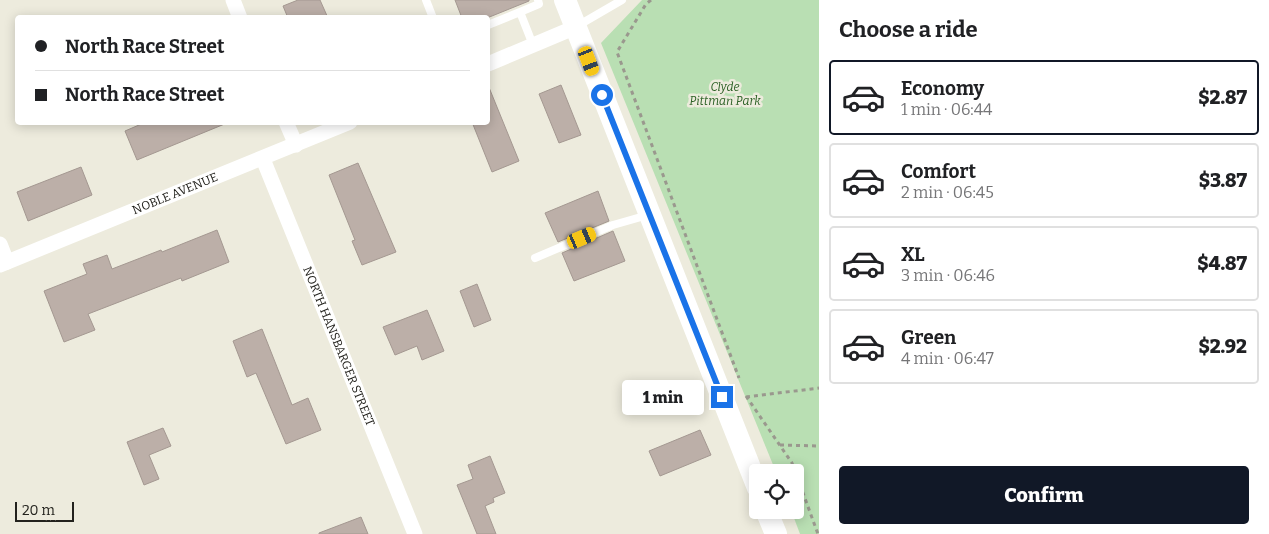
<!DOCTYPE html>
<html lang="en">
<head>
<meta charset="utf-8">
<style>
	body { margin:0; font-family:Bitter,serif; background:#f6f6f6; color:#202124; height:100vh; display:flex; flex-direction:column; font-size:19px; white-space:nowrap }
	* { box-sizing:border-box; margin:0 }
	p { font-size:16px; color:#757577 }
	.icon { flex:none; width:28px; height:28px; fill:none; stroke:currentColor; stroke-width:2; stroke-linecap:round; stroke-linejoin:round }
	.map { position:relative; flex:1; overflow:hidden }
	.drawer { display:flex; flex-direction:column; background:#fff; width:450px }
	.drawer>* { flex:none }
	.guide { position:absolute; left:15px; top:15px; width:475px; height:110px; border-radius:5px; box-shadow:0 2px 12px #0003; display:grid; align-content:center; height:110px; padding:0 20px; background:#fff }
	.tools { position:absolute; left:749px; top:464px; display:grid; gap:10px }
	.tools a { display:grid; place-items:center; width:55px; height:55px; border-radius:5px; background:#fff; box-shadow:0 2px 12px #0003; font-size:25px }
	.scale { position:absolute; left:15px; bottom:12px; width:59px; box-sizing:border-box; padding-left:5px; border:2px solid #23221d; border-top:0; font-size:14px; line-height:18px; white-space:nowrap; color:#23221d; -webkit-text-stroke:4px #edebdd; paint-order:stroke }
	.end { position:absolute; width:22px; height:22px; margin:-11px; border:6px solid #1a73e8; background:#fff; box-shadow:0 0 0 2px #fff }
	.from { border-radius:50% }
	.bubble { position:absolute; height:35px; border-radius:5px; background:#fff; box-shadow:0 2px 12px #0003; font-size:16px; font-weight:800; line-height:35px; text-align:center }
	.car { position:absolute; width:15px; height:30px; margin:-15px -8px; border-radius:6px; box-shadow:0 0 4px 1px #0007; background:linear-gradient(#f5c518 24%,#345 0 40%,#f5c518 0 76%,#345 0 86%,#f5c518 0) }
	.guide b { display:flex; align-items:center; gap:18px; height:48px; font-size:19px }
	.guide b+b { border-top:1px solid #e0e0e0 }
	.guide i { width:12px; height:12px; background:#202124 }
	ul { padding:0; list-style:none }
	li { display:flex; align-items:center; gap:15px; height:75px; margin:0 10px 8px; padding:0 10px; border:2px solid #e0e0e0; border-radius:5px }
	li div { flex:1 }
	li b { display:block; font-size:19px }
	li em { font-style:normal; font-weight:800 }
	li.selected { border-color:#111827 }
	li>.icon { width:45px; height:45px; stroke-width:1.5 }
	h2 { padding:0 20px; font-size:22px; line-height:60px }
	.cta { display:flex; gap:10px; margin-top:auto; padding:10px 20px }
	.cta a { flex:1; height:58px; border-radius:5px; background:#111827; color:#fff; font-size:20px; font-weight:800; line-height:58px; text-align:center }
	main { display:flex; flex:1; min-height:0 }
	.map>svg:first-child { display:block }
</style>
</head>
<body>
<main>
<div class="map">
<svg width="819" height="534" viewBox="0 0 819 534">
	<rect width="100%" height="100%" fill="#edebdd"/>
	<!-- green -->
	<path fill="#b9dfb3" d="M 642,0 L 819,0 L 819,534 L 800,534 L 791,510 L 795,510 L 795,472 L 776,472 L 601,43 Z"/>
	<!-- building -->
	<path fill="#bcafa8" stroke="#a49891" d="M 298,0 L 320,0 L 328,18 L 288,18 L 283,6 Z
		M 455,0 L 529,0 L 529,1 L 487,18 L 462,18 Z
		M 488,85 L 519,161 L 492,172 L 472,122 L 488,122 Z
		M 561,85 L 581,135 L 559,143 L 539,94 Z
		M 146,122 L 227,122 L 227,123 L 137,160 L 125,131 Z
		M 358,163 L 396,252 L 362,265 L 352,241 L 355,240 L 329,175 Z
		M 81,167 L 92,195 L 28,221 L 17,192 Z
		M 598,191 L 609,221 L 558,242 L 545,213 Z
		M 217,230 L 229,262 L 182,281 L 181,278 L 88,314 L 95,330 L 64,342 L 44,291 L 87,274 L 83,264 L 107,255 L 112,269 L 161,250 L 162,252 Z
		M 613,231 L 625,261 L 574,281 L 562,253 Z
		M 477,284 L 491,320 L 474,327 L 460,291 Z
		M 427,310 L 444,351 L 422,360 L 417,346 L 395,355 L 383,327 Z
		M 262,329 L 292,405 L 308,398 L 321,430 L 286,444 L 256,373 L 247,377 L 233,341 Z
		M 163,428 L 171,446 L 149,455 L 159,479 L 144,485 L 127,442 Z
		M 700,430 L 711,455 L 660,476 L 649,451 Z
		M 490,456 L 505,493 L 493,498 L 494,502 L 485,506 L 496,534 L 477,534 L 457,485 L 473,479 L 468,465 Z
		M 361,517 L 368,534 L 319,534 L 319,533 Z"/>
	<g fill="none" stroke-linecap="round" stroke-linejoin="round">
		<!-- path -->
		<path stroke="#9a988e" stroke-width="3" stroke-dasharray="4 4" stroke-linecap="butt" d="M 651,0 L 646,4 L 617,52 L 739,378
			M 746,396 L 792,463 L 818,534
			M 746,397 L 819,388
			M 780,445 L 819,446"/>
		<!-- service -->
		<path stroke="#fff" stroke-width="8" d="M 426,0 L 433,18
			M 488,25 L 520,12
			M 579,25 L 622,0
			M 533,45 L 520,12 L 539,4 L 538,0
			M 535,258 L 613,225 L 648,215"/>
		<!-- minor -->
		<g stroke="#fff" stroke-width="15">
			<path d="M 233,0 L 240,18"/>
			<path d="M 488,64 L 576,27"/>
			<path d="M 286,122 L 296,145"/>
			<path id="s1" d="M 263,159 L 415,534"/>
			<path d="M 0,244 L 7,262"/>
			<path id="s2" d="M 0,265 L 350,122"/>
		</g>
		<!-- secondary -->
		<path stroke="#fff" stroke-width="22" d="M 565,0 L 758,488
			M 766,510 L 776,534"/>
	</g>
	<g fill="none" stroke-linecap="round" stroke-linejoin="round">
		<!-- route -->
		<path stroke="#1a73e8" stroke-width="6" d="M 602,95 L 722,397"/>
	</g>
	<g text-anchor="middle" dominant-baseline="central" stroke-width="5" stroke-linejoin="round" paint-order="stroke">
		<!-- park labels -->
		<g font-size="12" font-style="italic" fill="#2c6125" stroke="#edebdd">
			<text x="725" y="87">Clyde<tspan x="725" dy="14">Pittman Park</tspan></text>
		</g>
		<!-- street labels -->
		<g font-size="12" fill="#23221d" stroke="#edebdd">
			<text stroke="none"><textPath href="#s2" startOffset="189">NOBLE AVENUE</textPath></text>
			<text stroke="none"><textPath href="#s1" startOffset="202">NORTH HANSBARGER STREET</textPath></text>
		</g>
	</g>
</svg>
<div class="tools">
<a><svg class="icon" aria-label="locate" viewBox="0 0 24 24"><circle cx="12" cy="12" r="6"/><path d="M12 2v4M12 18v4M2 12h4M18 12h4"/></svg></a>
</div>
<div class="scale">20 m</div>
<i class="end from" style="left:602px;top:95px"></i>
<i class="end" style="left:722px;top:397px"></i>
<div class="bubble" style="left:622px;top:380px;width:82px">1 min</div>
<i class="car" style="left:589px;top:61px;rotate:159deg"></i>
<i class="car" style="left:582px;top:238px;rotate:67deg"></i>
<div class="guide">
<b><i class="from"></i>North Race Street</b>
<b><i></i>North Race Street</b>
</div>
</div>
<section class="drawer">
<h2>Choose a ride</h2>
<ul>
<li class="selected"><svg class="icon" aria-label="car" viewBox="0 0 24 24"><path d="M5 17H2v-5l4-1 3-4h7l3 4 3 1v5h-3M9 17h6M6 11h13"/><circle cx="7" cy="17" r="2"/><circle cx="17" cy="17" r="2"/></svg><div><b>Economy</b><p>1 min · 06:44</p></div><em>$2.87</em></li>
<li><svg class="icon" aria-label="car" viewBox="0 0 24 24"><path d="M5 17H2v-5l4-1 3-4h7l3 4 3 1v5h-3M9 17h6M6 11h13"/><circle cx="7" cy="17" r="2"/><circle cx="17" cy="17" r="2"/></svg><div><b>Comfort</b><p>2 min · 06:45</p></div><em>$3.87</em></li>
<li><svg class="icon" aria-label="car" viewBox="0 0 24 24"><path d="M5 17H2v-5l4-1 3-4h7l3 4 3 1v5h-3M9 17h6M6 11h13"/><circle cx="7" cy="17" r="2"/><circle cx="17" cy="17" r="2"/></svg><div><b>XL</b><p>3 min · 06:46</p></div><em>$4.87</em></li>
<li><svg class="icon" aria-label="car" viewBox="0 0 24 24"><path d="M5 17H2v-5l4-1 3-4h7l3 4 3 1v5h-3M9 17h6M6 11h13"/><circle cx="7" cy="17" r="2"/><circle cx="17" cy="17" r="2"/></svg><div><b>Green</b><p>4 min · 06:47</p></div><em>$2.92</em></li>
</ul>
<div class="cta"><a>Confirm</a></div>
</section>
</main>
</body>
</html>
